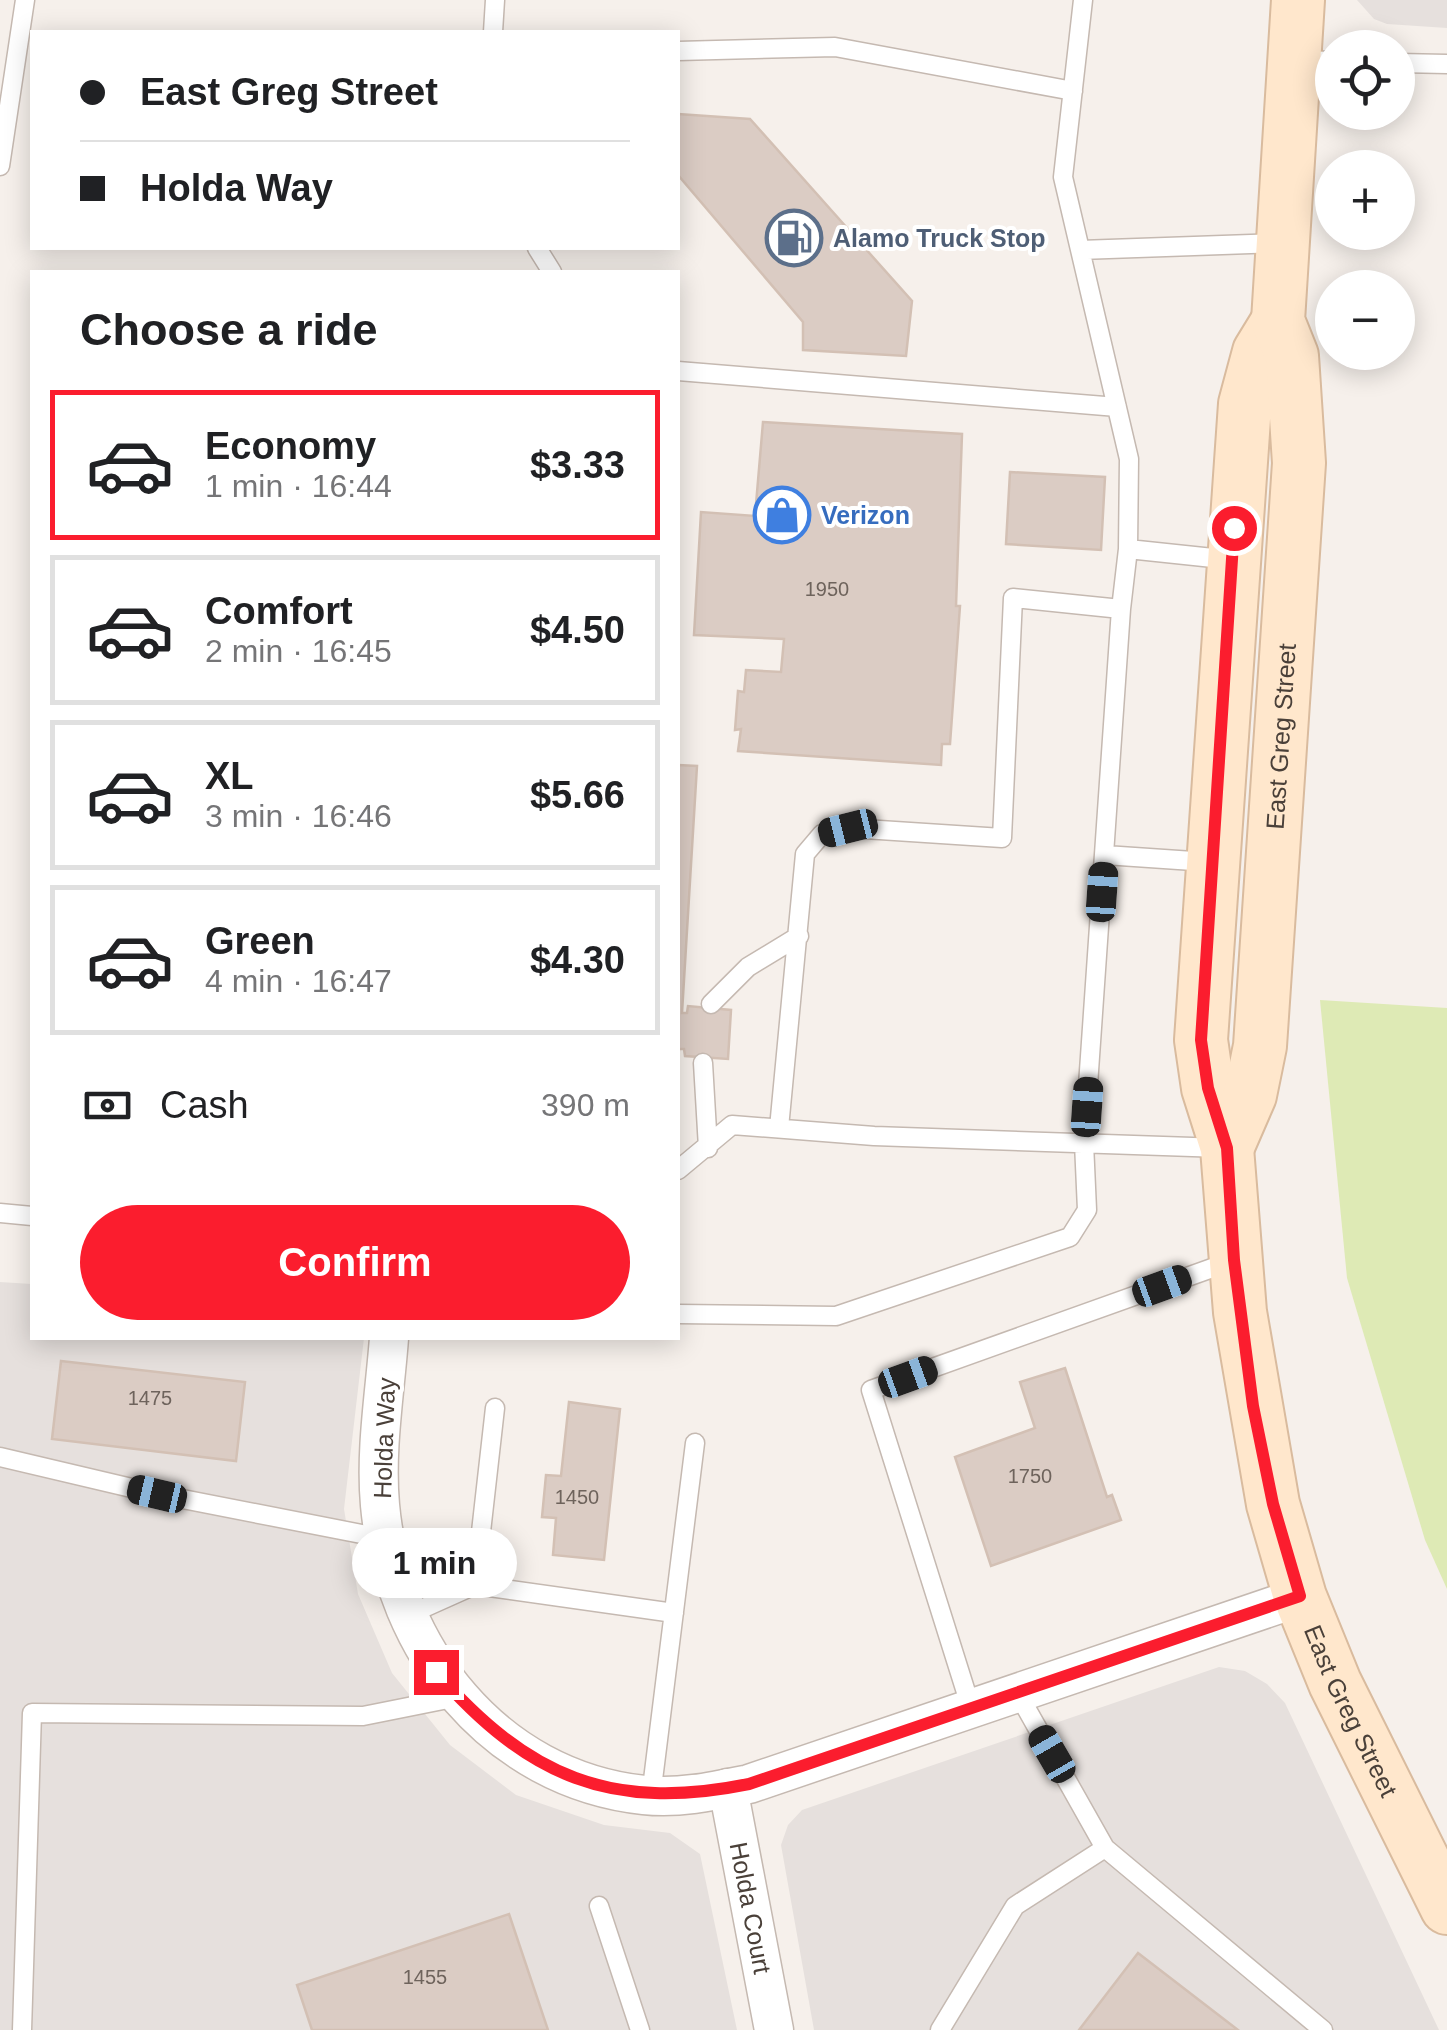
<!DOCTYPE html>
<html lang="en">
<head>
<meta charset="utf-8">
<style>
	body { margin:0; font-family:Arial,sans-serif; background:#f2f2f2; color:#202124; height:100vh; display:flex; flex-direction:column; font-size:38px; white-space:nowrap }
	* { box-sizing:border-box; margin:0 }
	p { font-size:32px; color:#757577 }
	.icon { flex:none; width:55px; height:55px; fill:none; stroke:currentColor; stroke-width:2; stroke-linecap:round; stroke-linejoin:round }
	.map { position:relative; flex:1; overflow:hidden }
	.sheet { position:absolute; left:30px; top:270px; width:650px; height:1070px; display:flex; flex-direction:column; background:#fff; border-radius:0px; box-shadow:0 5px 25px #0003 }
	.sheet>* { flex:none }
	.guide { position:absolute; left:30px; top:30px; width:650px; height:220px; border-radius:0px; box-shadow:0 5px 25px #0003; display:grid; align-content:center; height:220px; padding:0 50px; background:#fff }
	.tools { position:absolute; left:1315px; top:30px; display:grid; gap:20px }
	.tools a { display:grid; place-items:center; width:100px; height:100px; border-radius:50%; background:#fff; box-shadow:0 5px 25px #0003; font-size:50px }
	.end { position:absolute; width:45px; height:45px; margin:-22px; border:12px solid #fb1d2e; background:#fff; box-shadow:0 0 0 5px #fff }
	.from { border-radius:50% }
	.bubble { position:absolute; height:70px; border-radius:35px; background:#fff; box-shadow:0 5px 25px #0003; font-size:32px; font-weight:600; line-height:70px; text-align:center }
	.car { position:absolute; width:30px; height:60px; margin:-30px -15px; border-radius:12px; box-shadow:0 0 8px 2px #0007; background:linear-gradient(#222 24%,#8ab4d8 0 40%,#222 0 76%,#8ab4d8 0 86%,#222 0) }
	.guide b { display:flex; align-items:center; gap:35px; height:95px; font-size:38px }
	.guide b+b { border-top:2px solid #e0e0e0 }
	.guide i { width:25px; height:25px; background:#202124 }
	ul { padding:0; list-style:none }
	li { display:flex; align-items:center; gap:30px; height:150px; margin:0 20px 15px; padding:0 30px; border:5px solid #e0e0e0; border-radius:0px }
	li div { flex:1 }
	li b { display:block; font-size:38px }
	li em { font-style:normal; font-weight:600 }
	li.selected { border-color:#fb1d2e }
	li>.icon { width:90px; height:90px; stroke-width:1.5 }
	h2 { padding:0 50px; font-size:45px; line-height:120px }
	.pay { display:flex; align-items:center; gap:25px; height:110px; padding:0 50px; font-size:38px }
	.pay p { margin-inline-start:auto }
	.action { display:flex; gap:20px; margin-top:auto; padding:20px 50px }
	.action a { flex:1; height:115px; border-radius:60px; background:#fb1d2e; color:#fff; font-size:40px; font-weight:600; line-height:115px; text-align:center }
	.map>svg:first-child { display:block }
</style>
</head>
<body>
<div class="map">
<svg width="1447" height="2030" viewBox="0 0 1447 2030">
	<rect width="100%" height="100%" fill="#f6f0eb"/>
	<!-- industrial -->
	<path fill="#e6e0dd" d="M 1357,0 L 1447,0 L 1447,28 L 1387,24 L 1374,19 Z
		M 0,1282 L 32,1284 L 32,1338 L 364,1338 L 344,1509 L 358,1594 L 392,1673 L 450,1745 L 516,1795 L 604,1825 L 670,1833 L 700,1854 L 737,2030 L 0,2030 Z
		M 1219,1667 L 1245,1671 L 1267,1684 L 1285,1703 L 1439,2030 L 814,2030 L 781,1845 L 788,1825 L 802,1810 Z"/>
	<!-- green -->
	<path fill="#deeab5" d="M 1320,1000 L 1447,1008 L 1447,1589 L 1425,1540 L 1347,1278 Z"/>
	<!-- building -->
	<path fill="#dbccc4" stroke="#d3c0b4" stroke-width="2.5" d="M 678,114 L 750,119 L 912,301 L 906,356 L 803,350 L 803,322 L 678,175 Z
		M 763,422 L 962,434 L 956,606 L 960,606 L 950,744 L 942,744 L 941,765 L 738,751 L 741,729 L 735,730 L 738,691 L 744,692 L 746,670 L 781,672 L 784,639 L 694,635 L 701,512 L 755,516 Z
		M 1010,472 L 1105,477 L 1101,550 L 1006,544 Z
		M 678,765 L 697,766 L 682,1013 L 687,1013 L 688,1006 L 731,1010 L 728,1059 L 685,1056 L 684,1049 L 679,1049 L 678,1062 Z
		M 61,1361 L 245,1382 L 236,1461 L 52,1439 Z
		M 1065,1368 L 1107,1497 L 1112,1495 L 1121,1520 L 991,1566 L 955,1457 L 1035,1428 L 1020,1382 Z
		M 569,1402 L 620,1409 L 604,1560 L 553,1555 L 556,1518 L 542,1517 L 546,1475 L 561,1476 Z
		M 509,1914 L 548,2030 L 312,2030 L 297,1985 Z
		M 1138,1953 L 1238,2030 L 1079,2030 Z"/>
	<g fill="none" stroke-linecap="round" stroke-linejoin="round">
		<!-- service casing -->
		<g stroke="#c5b9b1" stroke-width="21">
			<path id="service" d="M 1083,0 L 1063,177 L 1129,459 L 1128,549
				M 493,32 L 495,0
				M 678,51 L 835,47 L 1073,91
				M 1300,60 L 1332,61
				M 1398,63 L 1447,64
				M 0,166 L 25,0
				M 537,248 L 552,272
				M 1080,250 L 1280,243
				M 678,371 L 1117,407
				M 1121,609 L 1128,549 L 1232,560
				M 1105,855 L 1208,862
				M 711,1004 L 748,967 L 799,936
				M 703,1063 L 708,1148
				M 678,1170 L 732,1125 L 874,1136 L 1222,1148
				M 0,1213 L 32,1216
				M 678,1314 L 836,1316 L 1070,1237 L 1087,1210 L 1084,1143 L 1121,609 L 1013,598 L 1002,838 L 849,828 L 822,834 L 805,854 L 779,1128
				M 0,1457 L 157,1494 L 387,1539
				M 475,1585 L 674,1613
				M 408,1615 L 475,1585 L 495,1408
				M 1017,1692 L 1105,1848 L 1323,2030
				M 971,1708 L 871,1390 L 1229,1262
				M 651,1796 L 695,1443
				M 599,1906 L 640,2030
				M 22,2030 L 32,1713 L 363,1716 L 458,1697
				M 940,2030 L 1015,1906 L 1105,1848"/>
		</g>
		<!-- minor casing -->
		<g stroke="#c5b9b1" stroke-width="41">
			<g id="minor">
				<path d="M 389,1338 C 385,1392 375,1450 380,1505 C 393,1649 494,1779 644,1795 C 679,1799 715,1791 749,1784 L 1300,1597"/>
				<path id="s1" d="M 728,1788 L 774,2030"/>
			</g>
		</g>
		<!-- secondary casing -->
		<g stroke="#d9bb9e" stroke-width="56">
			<g id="secondary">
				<path id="s2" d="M 1278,321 L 1259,352 L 1245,404 L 1201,1040 L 1208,1088 L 1227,1148 L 1240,1312 L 1273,1504 L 1300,1597 L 1335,1683 L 1447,1908"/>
				<path id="s3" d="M 1227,1148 L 1250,1095 L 1260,1046 L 1299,463 L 1292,356 L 1278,321 L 1298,0"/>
			</g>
		</g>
		<!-- service -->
		<use href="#service" stroke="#fff" stroke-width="18"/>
		<!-- minor -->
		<use href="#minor" stroke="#fff" stroke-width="38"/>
		<!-- secondary -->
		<use href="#secondary" stroke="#ffe7cc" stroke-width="52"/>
	</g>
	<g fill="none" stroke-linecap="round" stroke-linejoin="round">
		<!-- route -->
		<path stroke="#fb1d2e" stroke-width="12" d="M 436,1672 C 528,1777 611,1812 749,1784 L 1300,1596 L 1273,1504 L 1253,1406 L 1234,1260 L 1227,1148 L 1208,1088 L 1201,1040 L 1234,528"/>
	</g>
	<!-- icons -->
	<defs>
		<g id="fuel-ring" transform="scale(2.875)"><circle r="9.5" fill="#fff" stroke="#5c6f8a" stroke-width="1.5"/><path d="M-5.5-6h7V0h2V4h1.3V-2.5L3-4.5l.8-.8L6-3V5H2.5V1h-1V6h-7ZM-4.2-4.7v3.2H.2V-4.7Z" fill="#5c6f8a"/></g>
		<g id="shop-ring" transform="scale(2.875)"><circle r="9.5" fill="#fff" stroke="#3f7fe0" stroke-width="1.5"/><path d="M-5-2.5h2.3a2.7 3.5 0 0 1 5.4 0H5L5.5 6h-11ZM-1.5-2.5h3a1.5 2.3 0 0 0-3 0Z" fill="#3f7fe0"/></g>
	</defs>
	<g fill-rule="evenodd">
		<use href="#fuel-ring" x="794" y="238"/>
		<use href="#shop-ring" x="782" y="515"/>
	</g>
	<g text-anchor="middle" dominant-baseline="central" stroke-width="8" stroke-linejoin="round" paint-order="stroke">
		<!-- number labels -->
		<g font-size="20" fill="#6e635c">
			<text x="827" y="589">1950</text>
			<text x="150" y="1398">1475</text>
			<text x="1030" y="1476">1750</text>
			<text x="577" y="1497">1450</text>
			<text x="425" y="1977">1455</text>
		</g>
		<!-- service labels -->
		<g font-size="25" font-weight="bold" fill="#4e5e75" stroke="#fff" text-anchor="start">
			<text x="833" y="238">Alamo Truck Stop</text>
		</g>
		<!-- shop labels -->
		<g font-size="25" font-weight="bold" fill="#366cbe" stroke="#fff" text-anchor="start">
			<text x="821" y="515">Verizon</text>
		</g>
		<!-- street labels -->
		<g font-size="25" fill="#4a4039" stroke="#fff">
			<text stroke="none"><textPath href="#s3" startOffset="418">East Greg Street</textPath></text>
			<text transform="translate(384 1438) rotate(-88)">Holda Way</text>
			<text stroke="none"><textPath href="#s2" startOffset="1420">East Greg Street</textPath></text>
			<text stroke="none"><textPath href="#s1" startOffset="122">Holda Court</textPath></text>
		</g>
	</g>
</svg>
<div class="tools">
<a><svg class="icon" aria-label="locate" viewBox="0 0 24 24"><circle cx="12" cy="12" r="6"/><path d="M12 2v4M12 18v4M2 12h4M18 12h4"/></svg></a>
<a>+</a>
<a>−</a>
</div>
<i class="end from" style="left:1234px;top:528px"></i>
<i class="end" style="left:436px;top:1672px"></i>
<div class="bubble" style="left:352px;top:1528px;width:165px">1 min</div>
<i class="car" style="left:848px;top:828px;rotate:256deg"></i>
<i class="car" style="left:1102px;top:892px;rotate:4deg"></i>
<i class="car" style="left:1087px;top:1107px;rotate:4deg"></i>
<i class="car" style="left:1162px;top:1286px;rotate:70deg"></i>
<i class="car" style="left:908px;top:1377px;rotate:70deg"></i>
<i class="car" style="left:157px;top:1494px;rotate:283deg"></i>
<i class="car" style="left:1052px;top:1754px;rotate:330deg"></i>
<div class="guide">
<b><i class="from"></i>East Greg Street</b>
<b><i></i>Holda Way</b>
</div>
<section class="sheet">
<h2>Choose a ride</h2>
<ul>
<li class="selected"><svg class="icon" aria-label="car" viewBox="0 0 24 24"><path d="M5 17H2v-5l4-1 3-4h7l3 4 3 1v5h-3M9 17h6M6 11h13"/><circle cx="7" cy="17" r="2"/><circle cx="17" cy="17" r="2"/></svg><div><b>Economy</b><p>1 min · 16:44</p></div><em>$3.33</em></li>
<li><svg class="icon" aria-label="car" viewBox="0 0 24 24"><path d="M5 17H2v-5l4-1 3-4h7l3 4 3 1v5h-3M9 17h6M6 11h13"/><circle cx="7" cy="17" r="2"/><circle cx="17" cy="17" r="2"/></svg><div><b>Comfort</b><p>2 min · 16:45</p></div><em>$4.50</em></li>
<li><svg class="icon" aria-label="car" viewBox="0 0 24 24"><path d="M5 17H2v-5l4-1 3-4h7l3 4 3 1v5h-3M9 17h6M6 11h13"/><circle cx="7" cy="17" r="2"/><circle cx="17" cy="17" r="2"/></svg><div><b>XL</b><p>3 min · 16:46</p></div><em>$5.66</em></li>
<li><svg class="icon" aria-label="car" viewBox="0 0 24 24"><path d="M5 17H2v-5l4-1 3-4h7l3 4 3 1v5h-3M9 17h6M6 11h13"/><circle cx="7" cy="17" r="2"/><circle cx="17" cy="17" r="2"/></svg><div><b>Green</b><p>4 min · 16:47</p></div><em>$4.30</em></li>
</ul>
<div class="pay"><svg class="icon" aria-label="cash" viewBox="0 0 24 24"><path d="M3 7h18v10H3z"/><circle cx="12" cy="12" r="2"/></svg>Cash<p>390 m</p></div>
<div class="action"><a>Confirm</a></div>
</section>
</div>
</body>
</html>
